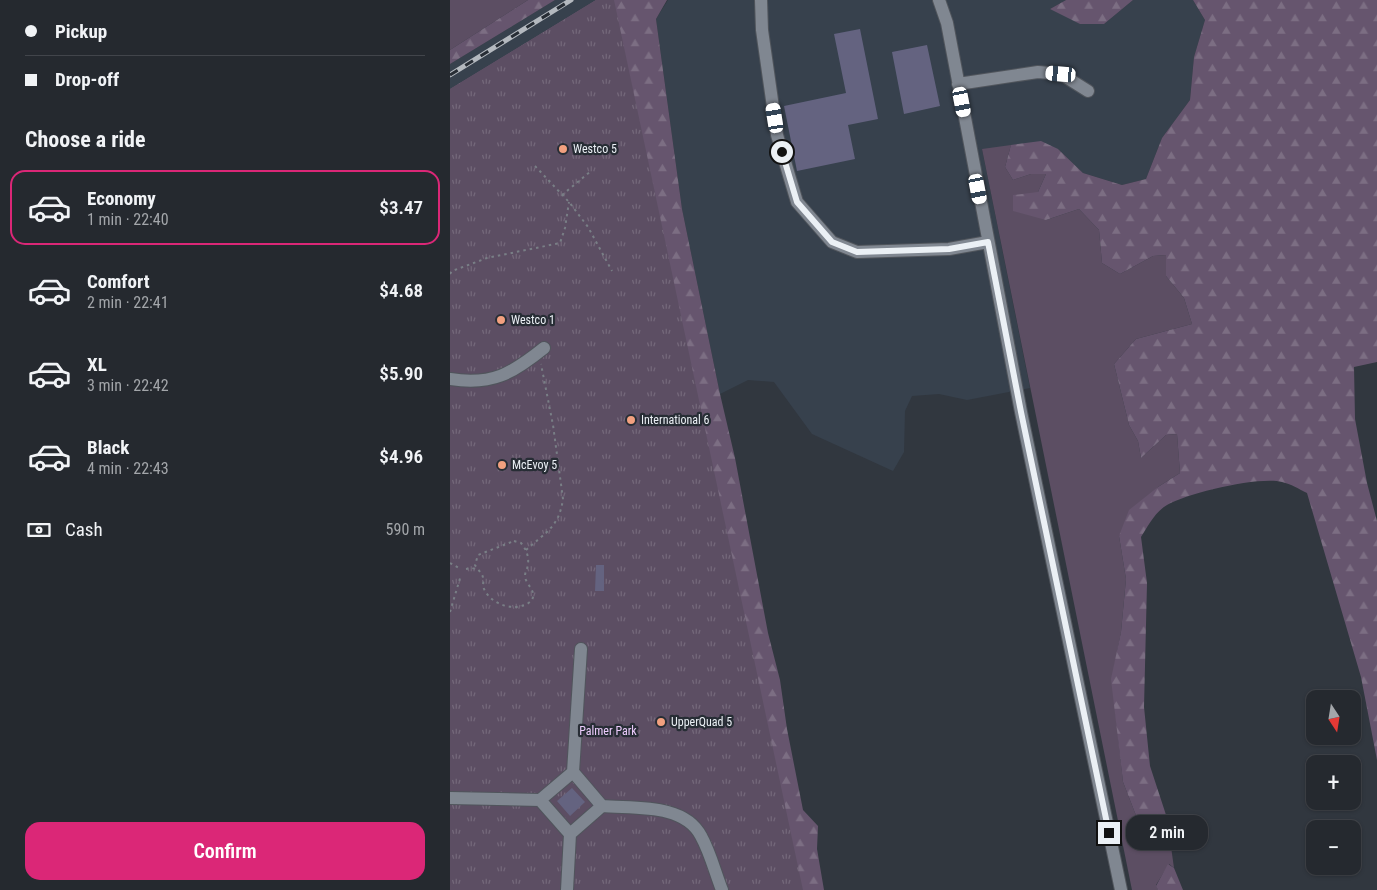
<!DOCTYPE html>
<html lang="en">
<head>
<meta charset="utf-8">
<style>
	body { margin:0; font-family:"Roboto Condensed",sans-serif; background:#31353b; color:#f1f3f6; height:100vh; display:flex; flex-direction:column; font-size:19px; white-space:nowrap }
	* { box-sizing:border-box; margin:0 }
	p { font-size:16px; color:#a3a6aa }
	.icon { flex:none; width:28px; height:28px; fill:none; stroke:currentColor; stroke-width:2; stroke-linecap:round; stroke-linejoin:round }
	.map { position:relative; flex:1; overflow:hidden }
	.side { display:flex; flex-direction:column; background:#25292f; width:450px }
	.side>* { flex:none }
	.guide { display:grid; align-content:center; height:110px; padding:0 25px; background:#25292f }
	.needle { width:32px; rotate:168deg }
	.fabs { position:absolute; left:856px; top:690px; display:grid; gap:10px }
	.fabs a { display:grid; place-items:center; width:55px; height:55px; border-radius:10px; background:#25292f; box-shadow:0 1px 4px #0004,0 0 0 1px #42454b; font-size:25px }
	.end { position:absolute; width:22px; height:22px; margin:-11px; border:6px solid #ebf0f5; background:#111; box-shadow:0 0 0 2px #111 }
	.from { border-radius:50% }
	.bubble { position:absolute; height:35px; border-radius:15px; background:#25292f; box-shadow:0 1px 4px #0004,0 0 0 1px #42454b; font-size:16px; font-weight:600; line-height:35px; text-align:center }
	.car { position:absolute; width:15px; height:30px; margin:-15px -8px; border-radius:6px; box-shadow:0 0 4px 1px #0007; background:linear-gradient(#fff 24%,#345 0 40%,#fff 0 76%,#345 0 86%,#fff 0) }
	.guide b { display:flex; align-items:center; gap:18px; height:48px; font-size:19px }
	.guide b+b { border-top:1px solid #42454b }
	.guide i { width:12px; height:12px; background:#f1f3f6 }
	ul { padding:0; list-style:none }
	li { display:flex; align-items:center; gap:15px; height:75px; margin:0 10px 8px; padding:0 15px; border:2px solid transparent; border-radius:15px }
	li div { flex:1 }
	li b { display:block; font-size:19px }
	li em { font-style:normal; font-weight:600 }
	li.current { border-color:#db2777 }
	li>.icon { width:45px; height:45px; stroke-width:1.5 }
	h2 { padding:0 25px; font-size:22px; line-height:60px }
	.pay { display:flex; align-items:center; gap:12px; height:55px; padding:0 25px; font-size:19px }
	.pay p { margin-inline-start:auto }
	.button { display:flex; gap:10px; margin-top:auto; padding:10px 25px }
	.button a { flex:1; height:58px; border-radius:15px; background:#db2777; color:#fff; font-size:20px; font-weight:600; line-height:58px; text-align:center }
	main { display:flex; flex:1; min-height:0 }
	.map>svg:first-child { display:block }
</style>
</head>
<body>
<main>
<section class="side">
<div class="guide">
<b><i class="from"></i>Pickup</b>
<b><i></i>Drop-off</b>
</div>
<h2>Choose a ride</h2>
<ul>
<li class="current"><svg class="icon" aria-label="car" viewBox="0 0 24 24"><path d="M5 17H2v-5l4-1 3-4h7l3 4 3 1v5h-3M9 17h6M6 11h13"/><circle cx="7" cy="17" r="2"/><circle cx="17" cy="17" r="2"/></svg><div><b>Economy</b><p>1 min · 22:40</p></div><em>$3.47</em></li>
<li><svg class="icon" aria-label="car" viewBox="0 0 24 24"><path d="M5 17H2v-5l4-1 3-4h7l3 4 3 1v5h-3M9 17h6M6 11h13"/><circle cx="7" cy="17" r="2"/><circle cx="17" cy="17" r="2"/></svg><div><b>Comfort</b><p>2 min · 22:41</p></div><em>$4.68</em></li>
<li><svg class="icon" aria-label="car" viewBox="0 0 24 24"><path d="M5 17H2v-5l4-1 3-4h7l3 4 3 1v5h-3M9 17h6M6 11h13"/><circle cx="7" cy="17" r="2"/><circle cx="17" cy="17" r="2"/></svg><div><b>XL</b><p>3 min · 22:42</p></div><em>$5.90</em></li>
<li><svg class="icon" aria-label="car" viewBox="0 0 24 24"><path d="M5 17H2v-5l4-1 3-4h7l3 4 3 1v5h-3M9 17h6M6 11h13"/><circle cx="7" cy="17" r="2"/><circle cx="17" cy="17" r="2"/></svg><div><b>Black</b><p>4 min · 22:43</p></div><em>$4.96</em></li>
</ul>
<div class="pay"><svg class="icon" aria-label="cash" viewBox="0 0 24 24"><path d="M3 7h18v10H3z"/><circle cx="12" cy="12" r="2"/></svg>Cash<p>590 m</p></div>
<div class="button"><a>Confirm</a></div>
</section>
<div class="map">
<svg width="927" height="890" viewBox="0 0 927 890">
	<defs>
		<pattern id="forest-firs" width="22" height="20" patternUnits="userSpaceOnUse" patternTransform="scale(1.25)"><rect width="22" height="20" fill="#66556e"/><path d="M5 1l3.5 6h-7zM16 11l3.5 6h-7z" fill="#7c6e83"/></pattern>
		<pattern id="park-tufts" width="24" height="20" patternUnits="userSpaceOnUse" patternTransform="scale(1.25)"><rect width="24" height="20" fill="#5c4e63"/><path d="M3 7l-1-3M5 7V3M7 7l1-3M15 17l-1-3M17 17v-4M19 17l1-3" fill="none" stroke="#74687a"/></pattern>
	</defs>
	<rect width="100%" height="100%" fill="#31373f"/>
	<!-- built -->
	<path fill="#37414d" d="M 105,0 L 146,0 L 0,89 L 0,64 Z
		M 218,0 L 616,0 L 600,9 L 654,24 L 683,0 L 743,0 L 755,20 L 744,57 L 740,100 L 712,138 L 696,179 L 672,185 L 633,173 L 608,149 L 532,149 L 580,388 L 517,400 L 489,394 L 462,396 L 455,411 L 454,452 L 443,471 L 362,434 L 324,382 L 298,380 L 270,394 L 232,209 L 206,19 Z"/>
	<!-- green -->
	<path fill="#5c4e63" d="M 0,0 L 78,0 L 0,50 Z
		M 561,145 L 555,167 L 563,180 L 581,174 L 596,174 L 588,192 L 596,220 L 629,209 L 649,230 L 652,263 L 670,274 L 703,256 L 716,255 L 716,276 L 734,298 L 742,324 L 686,339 L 664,364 L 679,425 L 688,441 L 691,458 L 716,435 L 727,434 L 730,473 L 708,487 L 669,536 L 676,579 L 671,632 L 662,679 L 673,782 L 687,818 L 714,843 L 717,818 L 724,868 L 719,864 L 706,885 L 708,890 L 682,890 L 532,149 Z"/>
	<!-- forest -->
	<path fill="url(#forest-firs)" d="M 78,0 L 105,0 L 0,64 L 0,50 Z
		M 146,0 L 217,0 L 206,19 L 232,209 L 270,394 L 285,458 L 318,633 L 330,680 L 337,729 L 353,810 L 368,826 L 367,849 L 374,890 L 344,890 L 0,89 Z
		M 616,0 L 683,0 L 654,24 L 630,24 L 600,9 Z
		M 743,0 L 927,0 L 927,362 L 904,367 L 905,419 L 917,483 L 927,521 L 927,760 L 911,677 L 857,493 C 849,489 841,484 832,482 C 809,476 738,493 717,505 C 705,512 698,526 691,537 L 697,583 L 694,707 L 700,766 L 717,818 L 714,843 L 687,818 L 673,782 L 661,679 L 671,632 L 676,579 L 669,536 L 679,510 L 708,487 L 730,473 L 727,434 L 716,435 L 691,458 L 688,441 L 679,425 L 664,364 L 686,339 L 742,324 L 734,298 L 716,276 L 716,255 L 703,256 L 670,274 L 652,263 L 649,230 L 629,209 L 596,220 L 563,211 L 563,195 L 588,192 L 596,174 L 581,174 L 563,180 L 555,167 L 561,145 L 591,141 L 608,149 L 633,173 L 672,185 L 696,179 L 712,138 L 740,100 L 744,57 L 755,20 Z
		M 718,864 L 724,868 L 733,890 L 708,890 L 706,886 Z"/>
	<!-- park -->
	<path fill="url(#park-tufts)" d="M 146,0 L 164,0 L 353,890 L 0,890 L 0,89 Z"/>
	<!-- building -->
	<path fill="#646380" d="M 410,29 L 428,119 L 398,125 L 405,159 L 347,171 L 334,106 L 396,93 L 384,34 Z
		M 477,45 L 490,106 L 454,114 L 442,52 Z
		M 146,565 L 154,565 L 154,591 L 145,591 Z
		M 122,788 L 135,802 L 120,816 L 107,801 Z"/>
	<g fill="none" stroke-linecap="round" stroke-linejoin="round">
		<!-- minor casing -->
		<g stroke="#50555c" stroke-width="14">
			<path id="minor" d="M 311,0 L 312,30 L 327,135 L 347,202 L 382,242 L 407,252 L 499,249 L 538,242
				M 489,0 L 497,23 L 571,412 L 671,890
				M 508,84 L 588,72 L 611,74 L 638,91
				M 0,379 C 42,386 63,373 94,348
				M 123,772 L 152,806
				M 0,798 L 90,800 L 120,834
				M 90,800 L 123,772 L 131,649
				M 117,890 L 120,834 L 152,806 C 184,809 234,803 251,836 C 260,852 265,872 272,890"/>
		</g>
		<!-- path -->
		<path stroke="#797f86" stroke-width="2" stroke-dasharray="2.5 4" stroke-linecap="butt" d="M 85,166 L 119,202 L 138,227 L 162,271
			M 112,195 L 141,171
			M 0,274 L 2,271 L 37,258 L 110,243 L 115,228 L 119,202
			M 64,541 L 71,543 C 76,549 79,556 78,564 C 78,568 75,571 75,576 C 75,583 85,590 83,597 C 82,602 76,605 71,606 C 57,610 37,601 33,586 C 33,583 34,580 33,578 C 33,574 27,569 25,565 L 28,555 Z
			M 76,550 C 96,532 109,527 113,499 L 103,425 L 91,364
			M 0,563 L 9,568
			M 16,569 L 22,568 L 28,570
			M 0,612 L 11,575"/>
		<!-- minor -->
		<use href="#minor" stroke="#808791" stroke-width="12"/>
		<!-- rail casing -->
		<g stroke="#b4b9bf" stroke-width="5">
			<path id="rail" d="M 0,75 L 121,0"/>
		</g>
		<!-- rail -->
		<use href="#rail" stroke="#272d35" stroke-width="3" stroke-dasharray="9" stroke-linecap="butt"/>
	</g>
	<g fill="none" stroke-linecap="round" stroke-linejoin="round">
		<!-- route -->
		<path stroke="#ebf0f5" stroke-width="6" d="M 332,152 L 347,202 L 382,242 L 407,252 L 499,249 L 538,242 L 571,412 L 659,833"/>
	</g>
	<!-- markers -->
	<g fill="#f2a07f" stroke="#272d35" stroke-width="2">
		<circle cx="113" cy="149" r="5"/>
		<circle cx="51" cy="320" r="5"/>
		<circle cx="181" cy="420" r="5"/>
		<circle cx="52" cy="465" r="5"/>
		<circle cx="211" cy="722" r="5"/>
	</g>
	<g text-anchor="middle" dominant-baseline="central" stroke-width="4.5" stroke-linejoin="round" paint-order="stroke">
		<!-- poi labels -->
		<g font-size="12" fill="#ebf0f5" stroke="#272d35" text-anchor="start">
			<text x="123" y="149">Westco 5</text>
			<text x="61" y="320">Westco 1</text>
			<text x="191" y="420">International 6</text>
			<text x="62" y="465">McEvoy 5</text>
			<text x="221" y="722">UpperQuad 5</text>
		</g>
		<!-- park labels -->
		<g font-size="12" fill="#edccfd" stroke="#272d35">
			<text x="158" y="731">Palmer Park</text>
		</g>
	</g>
</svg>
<div class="fabs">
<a><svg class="needle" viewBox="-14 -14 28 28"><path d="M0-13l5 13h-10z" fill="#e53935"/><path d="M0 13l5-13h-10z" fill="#a3a6aa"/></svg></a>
<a>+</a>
<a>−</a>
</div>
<i class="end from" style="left:332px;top:152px"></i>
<i class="end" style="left:659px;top:833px"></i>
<div class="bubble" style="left:676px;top:815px;width:82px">2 min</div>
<i class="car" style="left:611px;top:74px;rotate:275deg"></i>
<i class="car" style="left:512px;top:102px;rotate:169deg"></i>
<i class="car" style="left:325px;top:118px;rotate:351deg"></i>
<i class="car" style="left:528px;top:189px;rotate:169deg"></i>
</div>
</main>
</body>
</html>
